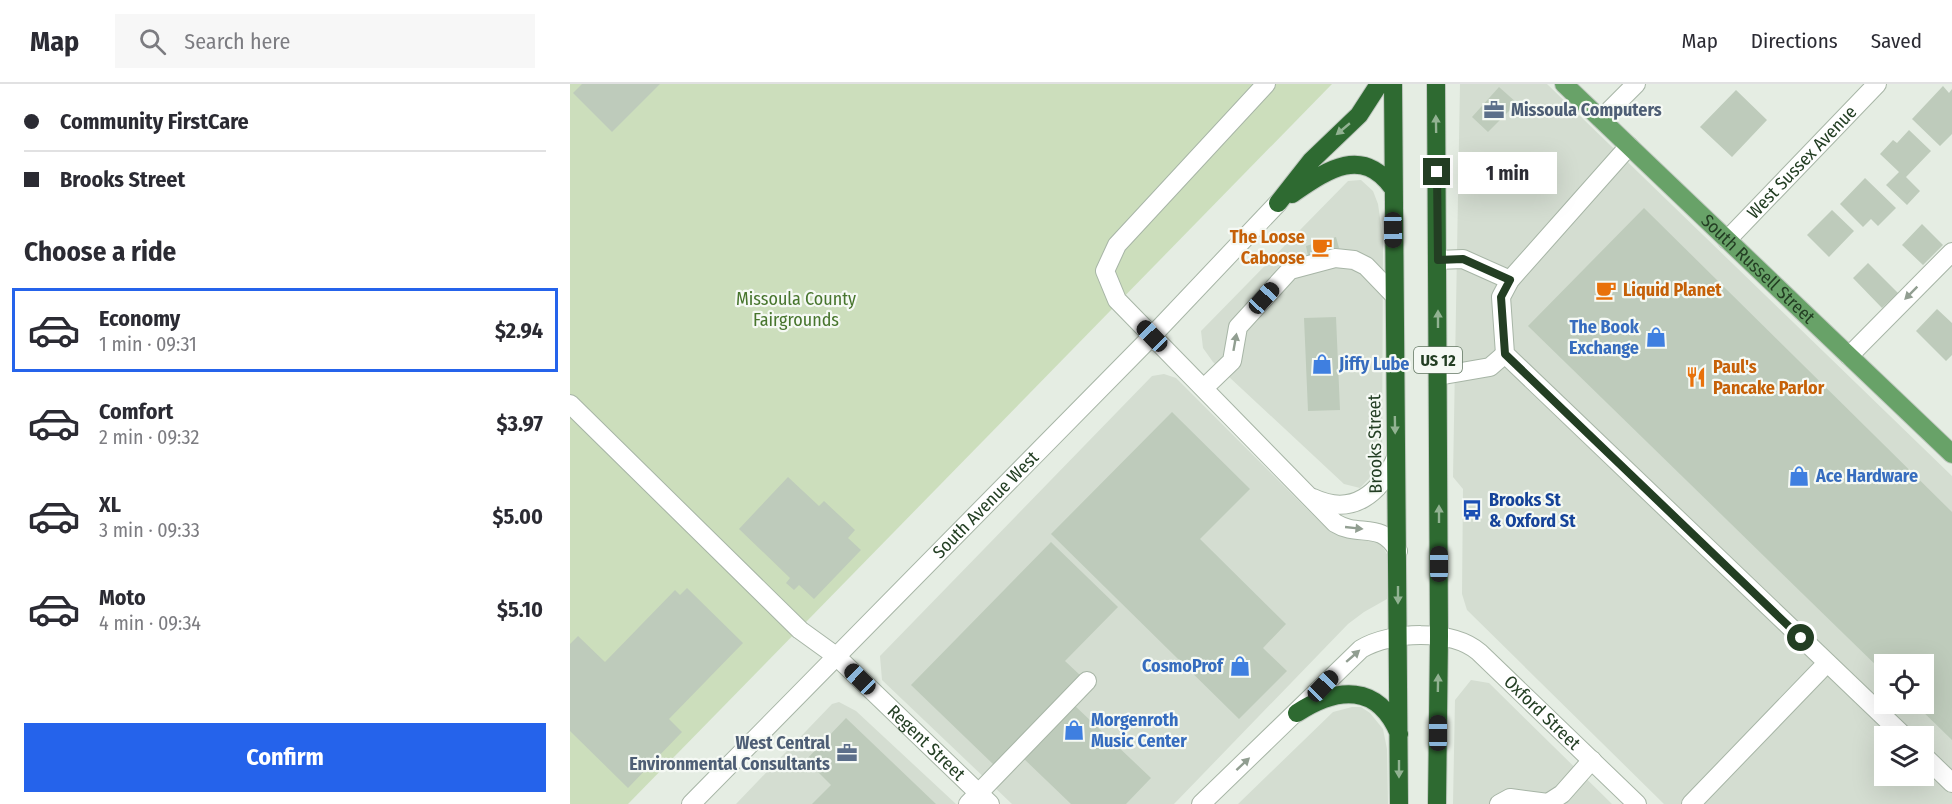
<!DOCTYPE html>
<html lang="en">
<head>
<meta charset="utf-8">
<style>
	body { margin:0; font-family:"Fira Sans Condensed",sans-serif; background:#f7f7f7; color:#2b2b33; height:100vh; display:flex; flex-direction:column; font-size:22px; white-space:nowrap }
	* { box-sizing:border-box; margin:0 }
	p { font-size:20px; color:#7c7c81 }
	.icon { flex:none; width:33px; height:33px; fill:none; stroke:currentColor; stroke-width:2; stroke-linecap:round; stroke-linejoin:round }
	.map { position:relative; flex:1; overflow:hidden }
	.drawer { display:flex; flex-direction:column; background:#fff; width:570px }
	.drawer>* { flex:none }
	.banner { display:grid; align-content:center; height:132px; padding:0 24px; background:#fff }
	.fabs { position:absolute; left:1304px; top:570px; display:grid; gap:12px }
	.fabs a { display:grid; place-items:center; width:60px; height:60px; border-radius:0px; background:#fff; box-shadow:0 6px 24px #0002; font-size:30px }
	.end { position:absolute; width:27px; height:27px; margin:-14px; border:8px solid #233e23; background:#fff; box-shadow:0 0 0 3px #fff }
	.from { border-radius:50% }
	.bubble { position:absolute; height:42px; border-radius:0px; background:#fff; box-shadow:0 6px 24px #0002; font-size:20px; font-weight:700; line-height:42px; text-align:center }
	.car { position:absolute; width:18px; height:36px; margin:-18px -9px; border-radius:8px; box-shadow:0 0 4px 2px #0007; background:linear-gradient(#222 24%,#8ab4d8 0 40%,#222 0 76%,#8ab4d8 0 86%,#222 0) }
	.banner b { display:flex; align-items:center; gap:21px; height:57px; font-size:22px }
	.banner b+b { border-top:2px solid #e1e1e2 }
	.banner i { width:15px; height:15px; background:#2b2b33 }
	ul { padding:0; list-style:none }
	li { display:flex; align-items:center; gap:18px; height:84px; margin:0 12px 9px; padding:0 12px; border:3px solid transparent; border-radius:0px }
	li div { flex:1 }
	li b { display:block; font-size:22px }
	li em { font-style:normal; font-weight:700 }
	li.current { border-color:#2563eb }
	li>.icon { width:54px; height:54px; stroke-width:1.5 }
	h2 { padding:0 24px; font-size:27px; line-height:72px }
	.button { display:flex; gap:12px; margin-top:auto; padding:12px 24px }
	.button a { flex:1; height:69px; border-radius:0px; background:#2563eb; color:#fff; font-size:24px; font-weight:700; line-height:69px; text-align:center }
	header { display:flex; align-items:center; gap:36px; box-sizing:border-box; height:84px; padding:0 30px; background:#fff; border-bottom:2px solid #e1e1e2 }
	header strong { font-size:28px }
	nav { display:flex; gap:33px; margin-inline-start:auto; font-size:21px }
	.search { width:420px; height:54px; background:#f7f7f7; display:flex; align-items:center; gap:15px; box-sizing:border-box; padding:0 21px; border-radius:0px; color:#7c7c81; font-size:22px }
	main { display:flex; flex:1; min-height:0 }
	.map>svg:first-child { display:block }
</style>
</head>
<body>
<header>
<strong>Map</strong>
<div class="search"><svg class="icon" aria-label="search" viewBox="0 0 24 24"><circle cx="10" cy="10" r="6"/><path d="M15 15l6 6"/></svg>Search here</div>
<nav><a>Map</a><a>Directions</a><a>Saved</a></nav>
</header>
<main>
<section class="drawer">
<div class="banner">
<b><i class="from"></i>Community FirstCare</b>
<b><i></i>Brooks Street</b>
</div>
<h2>Choose a ride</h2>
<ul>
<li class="current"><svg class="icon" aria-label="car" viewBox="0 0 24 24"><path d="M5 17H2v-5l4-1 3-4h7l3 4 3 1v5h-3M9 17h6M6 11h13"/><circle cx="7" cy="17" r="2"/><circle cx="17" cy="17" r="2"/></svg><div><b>Economy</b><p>1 min · 09:31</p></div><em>$2.94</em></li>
<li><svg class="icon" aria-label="car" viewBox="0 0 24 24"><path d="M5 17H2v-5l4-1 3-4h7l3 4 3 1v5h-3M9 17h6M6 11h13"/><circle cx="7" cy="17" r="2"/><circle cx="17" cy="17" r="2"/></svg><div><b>Comfort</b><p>2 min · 09:32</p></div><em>$3.97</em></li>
<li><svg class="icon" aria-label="car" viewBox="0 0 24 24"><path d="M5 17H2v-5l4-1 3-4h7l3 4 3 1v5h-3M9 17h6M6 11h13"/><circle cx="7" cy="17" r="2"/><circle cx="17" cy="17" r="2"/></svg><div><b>XL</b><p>3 min · 09:33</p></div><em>$5.00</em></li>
<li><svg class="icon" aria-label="car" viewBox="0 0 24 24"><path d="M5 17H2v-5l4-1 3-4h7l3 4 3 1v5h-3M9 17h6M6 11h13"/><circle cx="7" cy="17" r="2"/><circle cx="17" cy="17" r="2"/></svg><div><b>Moto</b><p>4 min · 09:34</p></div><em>$5.10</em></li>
</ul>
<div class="button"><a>Confirm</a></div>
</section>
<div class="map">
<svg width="1382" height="720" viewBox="0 0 1382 720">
	<rect width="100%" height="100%" fill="#e5ede3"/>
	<!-- built -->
	<path fill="#d4ddd1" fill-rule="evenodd" d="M 890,0 L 977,0 L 1382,392 L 1382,720 L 1094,720 L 897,526 L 892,510 L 893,405 L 883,393 ZM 1314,580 L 1353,580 L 1353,620 L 1314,620 ZM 1314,652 L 1353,652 L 1353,692 L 1314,692 Z
		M 791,96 L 803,107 L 808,120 L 813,155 L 812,381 L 790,404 L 774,400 L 643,278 L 633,264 L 631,247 L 778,97 Z
		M 594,290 L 606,294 L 760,448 L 801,454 L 811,460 L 818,472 L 817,515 L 794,528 L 778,540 L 604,720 L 442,720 L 312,596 L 310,572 L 582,292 Z
		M 901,596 L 919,599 L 1042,720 L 883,720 L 885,616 Z
		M 269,618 L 286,627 L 386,720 L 166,720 L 262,620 Z
		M 782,623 L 791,623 L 800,629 L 813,645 L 817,665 L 818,720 L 668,720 L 763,628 Z"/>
	<!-- green -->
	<path fill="#ccdebc" d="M 0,0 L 762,0 L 58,720 L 0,720 Z"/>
	<!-- building -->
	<path fill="#becbbb" d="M 12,0 L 90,0 L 42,48 L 3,9 Z
		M 1373,2 L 1379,9 L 1382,5 L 1382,50 L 1370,62 L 1342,35 Z
		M 929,3 L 947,19 L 918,48 L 902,33 Z
		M 1166,6 L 1197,36 L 1162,73 L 1130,43 Z
		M 1339,46 L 1361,67 L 1336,93 L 1350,107 L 1337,121 L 1316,101 L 1329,88 L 1310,70 L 1323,56 L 1327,59 Z
		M 1295,94 L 1326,124 L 1308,142 L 1301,135 L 1293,143 L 1270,120 Z
		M 1074,124 L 1382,428 L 1382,656 L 1345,620 L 1353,620 L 1353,580 L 1314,580 L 1314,589 L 958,242 Z
		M 1262,126 L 1284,147 L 1259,173 L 1237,151 Z
		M 1352,140 L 1373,161 L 1353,181 L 1332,161 Z
		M 766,153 L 769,164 L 738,172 L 736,162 Z
		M 1298,179 L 1328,209 L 1312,224 L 1283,194 Z
		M 1367,225 L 1382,239 L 1382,271 L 1376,277 L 1346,247 Z
		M 766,233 L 770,326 L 738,327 L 734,234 Z
		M 602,328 L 680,405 L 630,455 L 716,540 L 693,564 L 717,587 L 669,635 L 481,450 Z
		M 218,393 L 249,422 L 254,417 L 285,446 L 278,454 L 291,466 L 244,515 L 229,501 L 224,506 L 216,499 L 220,494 L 169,445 Z
		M 481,458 L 548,523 L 495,577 L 511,592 L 424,681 L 341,601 Z
		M 117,504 L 173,559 L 99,635 L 112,648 L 58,704 L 0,647 L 0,560 L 8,552 L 35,578 L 105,506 L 110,511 Z
		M 503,620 L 581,694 L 556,720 L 501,720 L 452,673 Z
		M 276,634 L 366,720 L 242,720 L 261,701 L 236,676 Z"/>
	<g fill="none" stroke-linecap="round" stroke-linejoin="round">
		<!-- minor casing -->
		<g stroke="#a7b5a6" stroke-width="20">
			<g id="minor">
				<path d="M 696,0 L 547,161 L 535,187 L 547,216 L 765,439 C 789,454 811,436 828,467"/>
				<path d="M 1031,35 L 1066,0"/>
				<path d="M 1059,62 L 940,196 L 931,213 L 935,270 L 1334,652"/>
				<path id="s1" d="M 1157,156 L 1307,0"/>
				<path d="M 868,176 L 893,175 L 940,196"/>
				<path d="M 1279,272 L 1382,168"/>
				<path d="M 868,292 L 920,283 L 935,270"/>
				<path d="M 634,304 L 662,277 L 668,243 L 720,186 L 765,174 L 784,176 L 796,182 L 823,210"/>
				<path id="s2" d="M 0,320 L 230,546 L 266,572 L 420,720"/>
				<path d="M 743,414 C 783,433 810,409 826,374"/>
				<path d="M 1353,671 L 1382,699"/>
				<path id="s3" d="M 121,720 L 582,252 L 708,119"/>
				<path d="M 398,720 L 517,597"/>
				<path id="s4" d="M 631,720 L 791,565 C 821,547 882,545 909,568 L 1067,720"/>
				<path d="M 929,720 L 940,714 L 978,719 L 992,710 L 1022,676"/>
				<path d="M 1121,720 L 1257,579"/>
			</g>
		</g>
		<!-- major casing -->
		<g stroke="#c1c9c1" stroke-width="20">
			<g id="major">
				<path id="s5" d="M 994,0 L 1382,370"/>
			</g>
		</g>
		<!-- highway casing -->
		<g stroke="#c1c9c1" stroke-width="20">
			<path id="highway" d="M 823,0 L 829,720
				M 866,0 L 869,552 L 867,720
				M 722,110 C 756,87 791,61 822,103
				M 708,119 L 741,77 L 789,31 L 809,0
				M 727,629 C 767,603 808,599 829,650"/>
		</g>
		<!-- minor -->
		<use href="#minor" stroke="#fff" stroke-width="18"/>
		<!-- major -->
		<use href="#major" stroke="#68a268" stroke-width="18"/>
		<!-- highway -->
		<use href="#highway" stroke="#2e6a31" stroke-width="18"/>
	</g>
	<!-- one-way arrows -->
	<defs><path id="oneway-solid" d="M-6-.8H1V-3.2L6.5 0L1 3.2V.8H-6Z" transform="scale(1.5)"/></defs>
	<g fill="#92b292">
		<use href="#oneway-solid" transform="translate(866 40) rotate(-91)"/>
		<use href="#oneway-solid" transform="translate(773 45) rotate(140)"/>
		<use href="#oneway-solid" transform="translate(868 235) rotate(-90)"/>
		<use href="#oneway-solid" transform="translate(825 341) rotate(89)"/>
		<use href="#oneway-solid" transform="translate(869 430) rotate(-90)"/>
		<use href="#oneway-solid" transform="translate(828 511) rotate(90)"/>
		<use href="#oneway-solid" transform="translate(868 599) rotate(-89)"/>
		<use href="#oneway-solid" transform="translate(829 685) rotate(90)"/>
	</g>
	<g fill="#919e91">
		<use href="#oneway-solid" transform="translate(1341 209) rotate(135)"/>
		<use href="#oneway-solid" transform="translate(665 258) rotate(-80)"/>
		<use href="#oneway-solid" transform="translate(784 444) rotate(6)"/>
		<use href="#oneway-solid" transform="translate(783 572) rotate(-41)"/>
		<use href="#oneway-solid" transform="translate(673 680) rotate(-43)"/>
	</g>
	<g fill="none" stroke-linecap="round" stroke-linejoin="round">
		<!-- route -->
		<path stroke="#233e23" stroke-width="8" d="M 867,88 L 868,176 L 893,175 L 940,196 L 931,213 L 935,270 L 1231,554"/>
	</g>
	<!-- icons -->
	<defs>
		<g id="office-bare" transform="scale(1.62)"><path d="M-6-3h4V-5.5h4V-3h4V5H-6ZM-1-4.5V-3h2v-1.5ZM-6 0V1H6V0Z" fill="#5c6f8a" stroke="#f5f9f4" stroke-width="2.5" paint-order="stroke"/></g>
		<g id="cafe-bare" transform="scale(1.62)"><path d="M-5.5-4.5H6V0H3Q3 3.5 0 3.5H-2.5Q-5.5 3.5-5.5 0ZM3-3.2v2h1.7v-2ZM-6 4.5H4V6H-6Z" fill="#e8710a" stroke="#f5f9f4" stroke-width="2.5" paint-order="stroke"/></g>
		<g id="shop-bare" transform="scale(1.62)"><path d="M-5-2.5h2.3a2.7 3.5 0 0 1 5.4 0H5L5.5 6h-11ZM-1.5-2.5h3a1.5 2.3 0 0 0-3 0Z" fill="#3f7fe0" stroke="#f5f9f4" stroke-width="2.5" paint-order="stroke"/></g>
		<g id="restaurant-bare" transform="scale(1.62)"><path d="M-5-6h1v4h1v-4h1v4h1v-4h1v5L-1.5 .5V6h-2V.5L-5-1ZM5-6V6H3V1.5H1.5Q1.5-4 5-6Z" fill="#e8710a" stroke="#f5f9f4" stroke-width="2.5" paint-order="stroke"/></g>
		<g id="bus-bare" transform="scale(1.62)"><path d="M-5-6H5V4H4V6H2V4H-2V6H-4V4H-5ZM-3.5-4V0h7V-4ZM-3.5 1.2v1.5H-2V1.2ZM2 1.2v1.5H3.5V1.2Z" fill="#1a4fb4" stroke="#f5f9f4" stroke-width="2.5" paint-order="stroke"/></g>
	</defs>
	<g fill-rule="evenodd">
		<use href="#office-bare" x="924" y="26"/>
		<use href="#cafe-bare" x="752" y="163"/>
		<use href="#cafe-bare" x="1036" y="206"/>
		<use href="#shop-bare" x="1086" y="253"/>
		<use href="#shop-bare" x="752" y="280"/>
		<use href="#restaurant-bare" x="1126" y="293"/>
		<use href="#shop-bare" x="1229" y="392"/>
		<use href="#bus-bare" x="902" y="426"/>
		<use href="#shop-bare" x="670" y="582"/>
		<use href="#shop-bare" x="504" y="646"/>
		<use href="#office-bare" x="277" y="669"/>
	</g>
	<g text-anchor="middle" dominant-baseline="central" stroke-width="4.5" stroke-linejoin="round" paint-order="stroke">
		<!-- shield labels -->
		<rect fill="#f5f9f4" stroke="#627662" stroke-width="1.5" x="844" y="263" width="48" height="26" rx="4.5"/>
		<g font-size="16" font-weight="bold" fill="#233e23">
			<text x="868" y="276">US 12</text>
		</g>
		<!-- service labels -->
		<g font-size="18" font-weight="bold" fill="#4e5e75" stroke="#f5f9f4" text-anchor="start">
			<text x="941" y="26">Missoula Computers</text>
			<text x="260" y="659" text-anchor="end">West Central<tspan x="260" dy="21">Environmental Consultants</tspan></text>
		</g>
		<!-- street labels -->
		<g font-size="18" fill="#233e23" stroke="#f5f9f4">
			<text stroke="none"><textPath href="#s1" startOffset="108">West Sussex Avenue</textPath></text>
			<text stroke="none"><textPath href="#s5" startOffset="268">South Russell Street</textPath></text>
			<text transform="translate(805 360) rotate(-91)">Brooks Street</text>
			<text stroke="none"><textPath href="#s3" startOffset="420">South Avenue West</textPath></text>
			<text stroke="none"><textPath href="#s4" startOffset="434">Oxford Street</textPath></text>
			<text stroke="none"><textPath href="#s2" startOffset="492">Regent Street</textPath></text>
		</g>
		<!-- food labels -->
		<g font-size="18" font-weight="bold" fill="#c56008" stroke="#f5f9f4" text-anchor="start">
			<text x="735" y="153" text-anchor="end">The Loose<tspan x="735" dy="21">Caboose</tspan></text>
			<text x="1053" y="206">Liquid Planet</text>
			<text x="1143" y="283">Paul's<tspan x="1143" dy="21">Pancake Parlor</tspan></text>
		</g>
		<!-- park labels -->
		<g font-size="18" fill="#47752d" stroke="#f5f9f4">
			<text x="226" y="215">Missoula County<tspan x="226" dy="21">Fairgrounds</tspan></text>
		</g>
		<!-- shop labels -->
		<g font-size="18" font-weight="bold" fill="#366cbe" stroke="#f5f9f4" text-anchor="start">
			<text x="1069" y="243" text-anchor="end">The Book<tspan x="1069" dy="21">Exchange</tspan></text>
			<text x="769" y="280">Jiffy Lube</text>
			<text x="1246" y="392">Ace Hardware</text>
			<text x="653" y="582" text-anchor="end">CosmoProf</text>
			<text x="521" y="636">Morgenroth<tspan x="521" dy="21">Music Center</tspan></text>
		</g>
		<!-- transit labels -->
		<g font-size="18" font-weight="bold" fill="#164399" stroke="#f5f9f4" text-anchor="start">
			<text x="919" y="416">Brooks St<tspan x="919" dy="21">&amp; Oxford St</tspan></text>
		</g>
	</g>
</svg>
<div class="fabs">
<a><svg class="icon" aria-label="locate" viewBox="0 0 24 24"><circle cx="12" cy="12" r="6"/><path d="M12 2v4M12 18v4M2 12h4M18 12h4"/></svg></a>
<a><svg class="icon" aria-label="layers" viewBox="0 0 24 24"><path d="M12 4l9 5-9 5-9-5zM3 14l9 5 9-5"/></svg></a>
</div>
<i class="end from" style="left:1231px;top:554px"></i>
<i class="end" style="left:867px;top:88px"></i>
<div class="bubble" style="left:888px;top:68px;width:99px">1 min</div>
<i class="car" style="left:823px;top:146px;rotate:179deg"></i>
<i class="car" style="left:694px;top:214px;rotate:42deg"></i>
<i class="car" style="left:582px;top:252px;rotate:316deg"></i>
<i class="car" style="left:869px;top:480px;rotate:0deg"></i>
<i class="car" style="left:290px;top:595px;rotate:314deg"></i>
<i class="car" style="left:753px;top:602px;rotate:44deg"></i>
<i class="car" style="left:868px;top:649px;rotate:0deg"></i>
</div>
</main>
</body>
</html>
